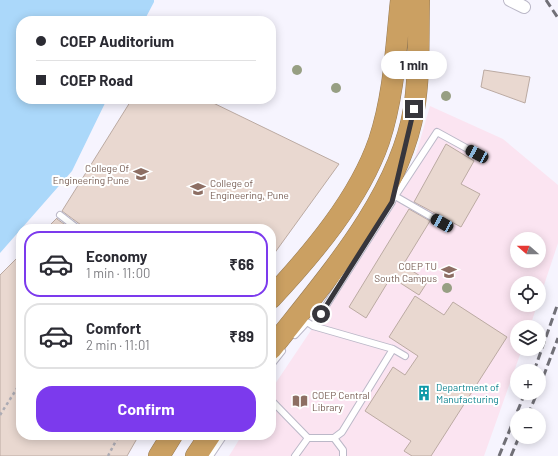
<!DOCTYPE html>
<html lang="en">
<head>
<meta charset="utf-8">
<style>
	body { margin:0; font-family:Barlow,sans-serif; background:#f2f2f3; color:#2b2b33; height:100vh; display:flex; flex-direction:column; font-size:15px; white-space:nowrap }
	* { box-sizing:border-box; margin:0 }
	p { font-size:13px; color:#7c7c81 }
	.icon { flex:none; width:22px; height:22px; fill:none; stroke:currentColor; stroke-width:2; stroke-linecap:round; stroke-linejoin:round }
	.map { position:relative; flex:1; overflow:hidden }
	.sheet { position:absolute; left:16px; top:224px; width:260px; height:216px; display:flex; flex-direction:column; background:#fff; border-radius:16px; box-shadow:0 2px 10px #0003 }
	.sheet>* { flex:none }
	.guide { position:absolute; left:16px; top:16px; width:260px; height:88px; border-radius:16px; box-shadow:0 2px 10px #0003; display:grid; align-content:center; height:88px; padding:0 20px; background:#fff }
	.needle { width:26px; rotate:290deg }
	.controls { position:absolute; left:510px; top:232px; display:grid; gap:8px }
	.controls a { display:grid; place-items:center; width:36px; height:36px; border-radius:50%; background:#fff; box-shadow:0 2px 10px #0003; font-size:20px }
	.end { position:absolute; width:18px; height:18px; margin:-9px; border:5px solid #37363c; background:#fff; box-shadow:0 0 0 2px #fff }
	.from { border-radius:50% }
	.bubble { position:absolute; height:28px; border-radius:14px; background:#fff; box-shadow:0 2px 10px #0003; font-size:13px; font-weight:700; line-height:28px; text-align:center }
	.car { position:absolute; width:12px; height:24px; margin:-12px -6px; border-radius:5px; box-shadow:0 0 3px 1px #0007; background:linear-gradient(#222 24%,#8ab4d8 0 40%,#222 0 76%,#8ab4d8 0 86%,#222 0) }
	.guide b { display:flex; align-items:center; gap:14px; height:38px; font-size:15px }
	.guide b+b { border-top:1px solid #e1e1e2 }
	.guide i { width:10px; height:10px; background:#2b2b33 }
	ul { padding:7px 0 0; list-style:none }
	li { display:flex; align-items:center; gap:12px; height:66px; margin:0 8px 6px; padding:0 12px; border:2px solid #e1e1e2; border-radius:16px }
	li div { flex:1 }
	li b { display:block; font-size:15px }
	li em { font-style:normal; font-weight:700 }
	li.active { border-color:#7c3aed }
	li>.icon { width:36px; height:36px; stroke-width:1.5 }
	.primary-button { display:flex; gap:8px; margin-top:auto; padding:8px 20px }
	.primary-button a { flex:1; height:46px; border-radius:16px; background:#7c3aed; color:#fff; font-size:16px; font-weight:700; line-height:46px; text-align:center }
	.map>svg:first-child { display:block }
</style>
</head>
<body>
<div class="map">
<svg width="558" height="456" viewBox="0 0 558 456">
	<rect width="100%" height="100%" fill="#f6f4fe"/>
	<!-- education -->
	<path fill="#fbe4f1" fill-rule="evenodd" d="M 430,106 L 503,139 L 558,185 L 558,243 L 539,300 L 539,283 L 517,283 L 517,305 L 537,305 L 530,327 L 517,327 L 517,349 L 522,349 L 484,456 L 229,456 L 242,435 L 271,435 L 271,390 L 393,208 L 410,175 ZM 517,239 L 539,239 L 539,261 L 517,261 Z"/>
	<!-- water -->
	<path fill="#abd8fa" d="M 0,0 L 154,0 L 154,2 L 144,21 L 21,21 L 21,99 L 107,99 L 72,171 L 0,253 Z"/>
	<!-- building -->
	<path fill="#e9d8d0" stroke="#bbaaa2" d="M 484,70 L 530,77 L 525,103 L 481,87 Z
		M 132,99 L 205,99 L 339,164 L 271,258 L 271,229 L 82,229 L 81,225 L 62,211 Z
		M 446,144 L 474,161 L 461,184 L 480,194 L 461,227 L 414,202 Z
		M 409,209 L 430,221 L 403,265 L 428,281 L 419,295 L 391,277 L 366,318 L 349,307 Z
		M 57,218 L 57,219 L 71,229 L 46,229 Z
		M 21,254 L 21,435 L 139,435 L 127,456 L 0,456 L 0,275 Z
		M 415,296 L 444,315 L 453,302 L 507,337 L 431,456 L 412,456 L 404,451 L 411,441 L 365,411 L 393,367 L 405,375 L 418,356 L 389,337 Z"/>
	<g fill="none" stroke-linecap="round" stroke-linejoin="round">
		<!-- lane casing -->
		<g stroke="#bbb8c8" stroke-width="8">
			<path id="lane" d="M 60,215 L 78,229
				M 442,223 L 395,196 L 437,132 L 477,154
				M 313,326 L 393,349 L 405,356
				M 295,335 L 307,322 L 313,326 L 392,202 L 397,184
				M 271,365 L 282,351
				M 271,400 L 308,438 L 295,456
				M 308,438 L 334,438 L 342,432 L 393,349
				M 334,438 L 343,450 L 343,456
				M 210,456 L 224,435"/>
		</g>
		<!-- street casing -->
		<g stroke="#bbb8c8" stroke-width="14">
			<path id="street" d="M 510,0 L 524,7"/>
		</g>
		<!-- highway casing -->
		<g stroke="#977b55" stroke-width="22">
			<path id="highway" d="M 271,298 C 312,254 359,199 379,141 C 394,96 396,47 401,0
				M 271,349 C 325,280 399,198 414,109 C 420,74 418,36 419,0
				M 159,456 L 172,435
				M 196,456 L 210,435"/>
		</g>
		<!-- path -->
		<path stroke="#acabb3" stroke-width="2.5" stroke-dasharray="3 3" stroke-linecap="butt" d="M 0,415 L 21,382
			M 108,456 L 119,435"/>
		<!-- lane -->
		<use href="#lane" stroke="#fff" stroke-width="6"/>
		<!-- street -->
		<use href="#street" stroke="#fff" stroke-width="12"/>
		<!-- highway -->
		<use href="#highway" stroke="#cba062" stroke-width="21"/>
		<!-- rail -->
		<path stroke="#717077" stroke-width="3" stroke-dasharray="8 4" stroke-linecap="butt" d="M 546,0 L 558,18
			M 534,371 L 558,303
			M 539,388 L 558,338
			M 528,415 L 537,393
			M 499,456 L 525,393
			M 511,456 L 519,437"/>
	</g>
	<!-- trees -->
	<g fill="#979f83">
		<circle cx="297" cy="70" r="5"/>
		<circle cx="336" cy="88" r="5"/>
		<circle cx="446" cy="96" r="5"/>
		<circle cx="447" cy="288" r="5"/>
	</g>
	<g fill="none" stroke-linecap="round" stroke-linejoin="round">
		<!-- route -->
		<path stroke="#37363c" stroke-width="5" d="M 321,314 L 392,202 L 414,109"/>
	</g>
	<!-- icons -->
	<defs>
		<g id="university-bare" transform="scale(1.2)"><path d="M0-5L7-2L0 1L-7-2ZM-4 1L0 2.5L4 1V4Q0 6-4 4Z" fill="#8d6e63" stroke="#fff" stroke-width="2.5" paint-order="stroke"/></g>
		<g id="building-bare" transform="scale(1.2)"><path d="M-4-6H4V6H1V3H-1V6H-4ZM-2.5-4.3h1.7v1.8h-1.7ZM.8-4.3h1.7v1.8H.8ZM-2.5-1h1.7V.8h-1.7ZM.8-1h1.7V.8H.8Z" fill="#0f9aa8" stroke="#fff" stroke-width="2.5" paint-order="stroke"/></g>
		<g id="library-bare" transform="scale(1.2)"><path d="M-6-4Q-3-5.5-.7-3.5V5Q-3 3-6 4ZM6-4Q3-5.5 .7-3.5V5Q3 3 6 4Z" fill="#8d6e63" stroke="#fff" stroke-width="2.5" paint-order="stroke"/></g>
	</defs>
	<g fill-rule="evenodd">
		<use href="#university-bare" x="141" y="174"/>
		<use href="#university-bare" x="198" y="189"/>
		<use href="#university-bare" x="449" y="272"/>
		<use href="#building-bare" x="424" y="393"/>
		<use href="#library-bare" x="300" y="401"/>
	</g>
	<g text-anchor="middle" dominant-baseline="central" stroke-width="4" stroke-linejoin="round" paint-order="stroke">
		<!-- education labels -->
		<g font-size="10" fill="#785e54" stroke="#fff" text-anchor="end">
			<text x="129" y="168">College Of<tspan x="129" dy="12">Engineering Pune</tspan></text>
			<text x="210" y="183" text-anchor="start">College of<tspan x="210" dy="12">Engineering, Pune</tspan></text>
			<text x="437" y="266">COEP TU<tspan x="437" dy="12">South Campus</tspan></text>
			<text x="312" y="395" text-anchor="start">COEP Central<tspan x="312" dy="12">Library</tspan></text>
		</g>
		<!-- culture labels -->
		<g font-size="10" fill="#0d838f" stroke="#fff" text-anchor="start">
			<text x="436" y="387">Department of<tspan x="436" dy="12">Manufacturing</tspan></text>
		</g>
	</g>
</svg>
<div class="controls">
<a><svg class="needle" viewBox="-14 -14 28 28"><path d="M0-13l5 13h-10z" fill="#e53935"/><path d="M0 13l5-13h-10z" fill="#7c7c81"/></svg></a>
<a><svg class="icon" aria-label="locate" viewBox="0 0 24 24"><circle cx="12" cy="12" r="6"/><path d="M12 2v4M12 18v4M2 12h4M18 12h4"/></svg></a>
<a><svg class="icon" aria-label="layers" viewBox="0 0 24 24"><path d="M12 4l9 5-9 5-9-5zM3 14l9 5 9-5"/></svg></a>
<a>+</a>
<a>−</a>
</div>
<i class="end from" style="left:321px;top:314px"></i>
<i class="end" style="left:414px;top:109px"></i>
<div class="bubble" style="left:381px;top:51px;width:66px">1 min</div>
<i class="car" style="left:477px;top:154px;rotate:298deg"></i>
<i class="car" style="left:442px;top:223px;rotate:299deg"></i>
<div class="guide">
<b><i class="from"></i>COEP Auditorium</b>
<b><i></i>COEP Road</b>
</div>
<section class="sheet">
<ul>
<li class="active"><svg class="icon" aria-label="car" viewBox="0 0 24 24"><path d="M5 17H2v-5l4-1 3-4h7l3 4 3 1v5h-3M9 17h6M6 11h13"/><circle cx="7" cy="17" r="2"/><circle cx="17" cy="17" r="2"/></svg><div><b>Economy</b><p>1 min · 11:00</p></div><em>₹66</em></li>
<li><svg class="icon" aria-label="car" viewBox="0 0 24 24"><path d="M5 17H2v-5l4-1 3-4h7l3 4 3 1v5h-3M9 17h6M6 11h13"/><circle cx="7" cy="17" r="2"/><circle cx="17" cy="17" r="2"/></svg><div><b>Comfort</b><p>2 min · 11:01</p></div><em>₹89</em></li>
</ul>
<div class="primary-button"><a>Confirm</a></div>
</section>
</div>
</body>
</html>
